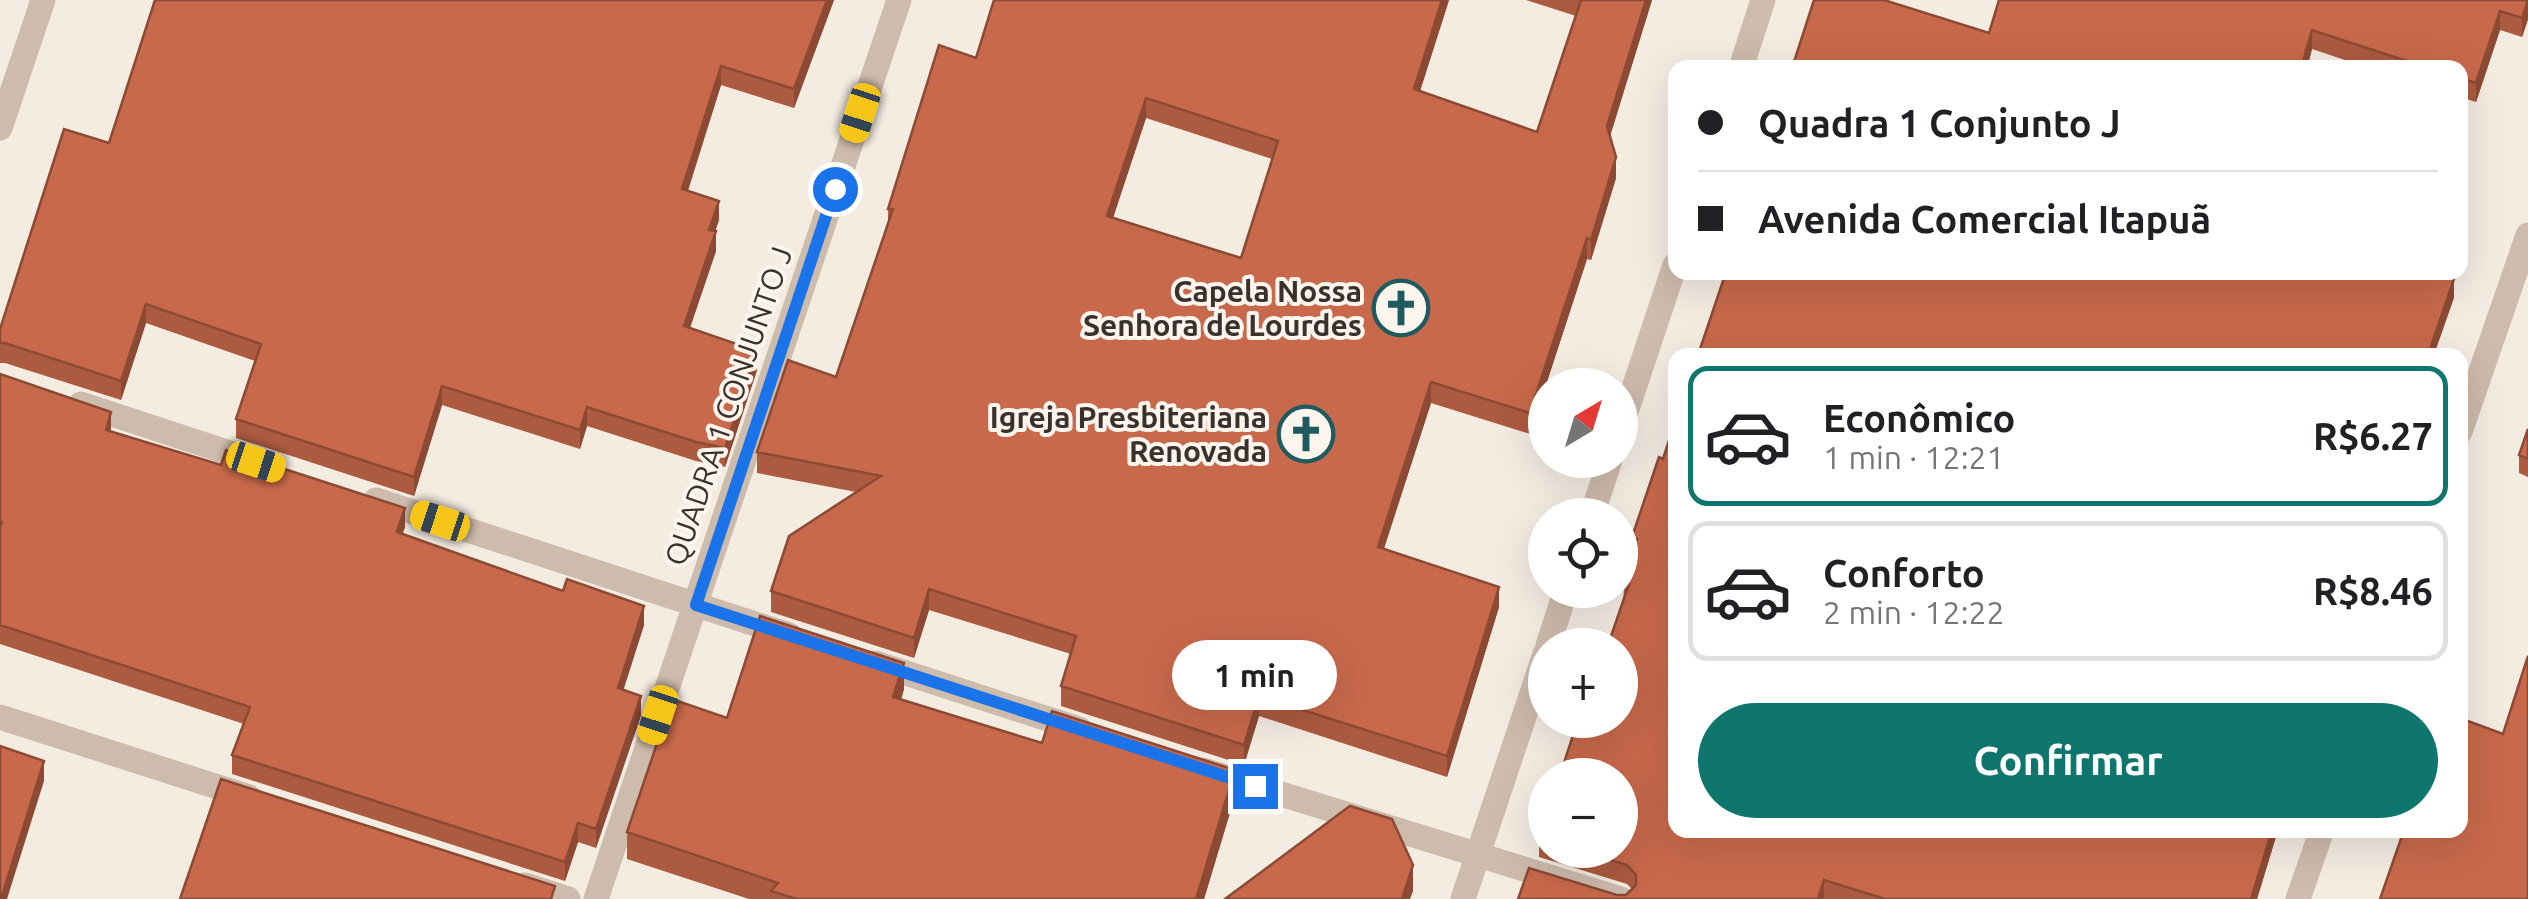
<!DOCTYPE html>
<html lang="pt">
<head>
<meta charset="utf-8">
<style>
	body { margin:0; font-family:Ubuntu,sans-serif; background:#f2f2f2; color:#202124; height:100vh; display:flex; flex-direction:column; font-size:38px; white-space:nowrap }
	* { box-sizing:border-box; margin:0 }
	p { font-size:32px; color:#757577 }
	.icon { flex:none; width:55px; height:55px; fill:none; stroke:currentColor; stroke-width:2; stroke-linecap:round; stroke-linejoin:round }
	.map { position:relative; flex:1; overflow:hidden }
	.panel { position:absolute; left:1668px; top:348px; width:800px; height:490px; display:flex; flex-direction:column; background:#fff; border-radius:20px; box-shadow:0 10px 40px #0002 }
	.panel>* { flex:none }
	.top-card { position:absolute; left:1668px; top:60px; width:800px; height:220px; border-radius:20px; box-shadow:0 10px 40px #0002; display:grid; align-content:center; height:220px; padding:0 30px; background:#fff }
	.needle { width:65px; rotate:38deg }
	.buttons { position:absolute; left:1528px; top:368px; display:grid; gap:20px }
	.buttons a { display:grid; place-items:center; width:110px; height:110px; border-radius:50%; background:#fff; box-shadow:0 10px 40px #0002; font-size:50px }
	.end { position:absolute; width:45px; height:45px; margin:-22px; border:12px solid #1a73e8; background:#fff; box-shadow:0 0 0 5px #fff }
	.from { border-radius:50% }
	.bubble { position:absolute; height:70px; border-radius:35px; background:#fff; box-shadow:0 10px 40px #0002; font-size:32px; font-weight:600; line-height:70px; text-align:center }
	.car { position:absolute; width:30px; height:60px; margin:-30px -15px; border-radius:12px; box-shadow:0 0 8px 2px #0007; background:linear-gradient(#f5c518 24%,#345 0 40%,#f5c518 0 76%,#345 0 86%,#f5c518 0) }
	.top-card b { display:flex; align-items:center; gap:35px; height:95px; font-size:38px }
	.top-card b+b { border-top:2px solid #e0e0e0 }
	.top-card i { width:25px; height:25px; background:#202124 }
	ul { padding:18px 0 0; list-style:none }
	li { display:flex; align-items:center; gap:30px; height:140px; margin:0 20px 15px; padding:0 10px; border:5px solid #e0e0e0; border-radius:20px }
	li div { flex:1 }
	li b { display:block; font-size:38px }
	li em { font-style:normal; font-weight:600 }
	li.selected { border-color:#0f766e }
	li>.icon { width:90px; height:90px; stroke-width:1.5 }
	.primary-button { display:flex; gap:20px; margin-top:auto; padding:20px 30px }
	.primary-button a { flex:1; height:115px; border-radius:60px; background:#0f766e; color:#fff; font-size:40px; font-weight:600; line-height:115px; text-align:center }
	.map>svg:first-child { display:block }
</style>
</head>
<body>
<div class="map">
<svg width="2528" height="899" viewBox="0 0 2528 899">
	<rect width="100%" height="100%" fill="#f4ebe1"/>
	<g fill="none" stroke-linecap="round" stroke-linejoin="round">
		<!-- minor -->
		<path stroke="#cdbbac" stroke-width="25" d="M 1741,68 L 1763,0
			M 0,128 L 43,0
			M 81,404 L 257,462
			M 1620,430 L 1675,265
			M 2460,432 L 2528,235
			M 376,500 L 789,635
			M 1592,515 L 1610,460
			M 1548,645 L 1566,590
			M 875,663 L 1079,729
			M 0,717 L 249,797
			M 1203,770 L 1621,899
			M 525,885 L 568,899
			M 596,899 L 899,0
			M 1463,899 L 1545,654
			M 2298,899 L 2322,830"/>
	</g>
	<!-- wall -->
	<path fill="#ac5a40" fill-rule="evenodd" d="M 155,0 L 834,0 L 794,108 L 721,85 L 688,191 L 719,220 L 715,231 L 716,251 L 690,328 L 757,370 L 725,467 L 696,461 L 587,426 L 580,449 L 442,405 L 414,496 L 236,438 L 236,419 L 255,361 L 146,323 L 121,400 L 5,363 L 0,363 L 0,329 L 109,143 Z
		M 1449,0 L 1420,91 L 1537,132 L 1576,16 L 1526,0 L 1652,0 L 1610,136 L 1616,178 L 1591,260 L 1587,259 L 1530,434 L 1431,403 L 1384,548 L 1499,607 L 1447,777 L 1259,716 L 1244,765 L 1061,706 L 1061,686 L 1071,654 L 929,610 L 914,658 L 771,612 L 771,591 L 856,492 L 757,473 L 757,452 L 836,377 L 888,222 L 888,209 L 976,58 ZM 1146,118 L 1272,159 L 1241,258 L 1113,218 Z
		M 2528,0 L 2528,19 L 2522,37 L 2500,30 L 2476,102 L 2460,97 L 2460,68 L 2369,68 L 2312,49 L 2307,68 L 1792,68 L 1989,33 Z
		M 0,374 L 111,432 L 405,527 L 402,534 L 644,625 L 623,690 L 641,715 L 596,848 L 578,842 L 565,881 L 232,774 L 232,755 L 244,724 L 0,644 Z
		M 2528,429 L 2528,477 L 2519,473 L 2519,455 Z
		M 1663,459 L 1675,830 L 2278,830 L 2257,899 L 1518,899 L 1626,895 L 1632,889 L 1627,884 L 1539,857 L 1539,837 L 1545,819 L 1545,850 L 1620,850 L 1620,720 L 1624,583 L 1632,555 L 1632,537 Z
		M 904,689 L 901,700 L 1042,743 L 1235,796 L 1204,899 L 749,899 L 627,859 L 627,832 L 727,718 Z"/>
	<!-- shaded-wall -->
	<path fill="#8c4a34" d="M 827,0 L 834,0 L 794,108 L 794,89 Z
		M 1442,0 L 1449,0 L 1414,110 L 1414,89 Z
		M 1646,0 L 1652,0 L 1607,146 L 1607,126 Z
		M 2528,0 L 2528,19 L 2522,37 L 2522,18 Z
		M 2500,11 L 2500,30 L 2476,102 L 2476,83 Z
		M 2312,30 L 2312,49 L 2307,68 L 2301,68 Z
		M 721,66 L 721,85 L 682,208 L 682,189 Z
		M 1146,98 L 1146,118 L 1107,236 L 1107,216 Z
		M 1616,157 L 1616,178 L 1591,260 L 1591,240 Z
		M 719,201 L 719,220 L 709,249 L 709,230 Z
		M 716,231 L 716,251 L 684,345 L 684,326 Z
		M 1587,238 L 1587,259 L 1530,434 L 1530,413 Z
		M 2454,279 L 2454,298 L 2434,355 L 2428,355 Z
		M 146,304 L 146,323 L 121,400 L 121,381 Z
		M 757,351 L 757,370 L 725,467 L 725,448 Z
		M 1431,382 L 1431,403 L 1378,567 L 1378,547 Z
		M 442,386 L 442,405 L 414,496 L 414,477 Z
		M 587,407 L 587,426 L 580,449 L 580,430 Z
		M 111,412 L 111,431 L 106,430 Z
		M 405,508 L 405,527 L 397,551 L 397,532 Z
		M 1499,587 L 1499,607 L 1447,777 L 1447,756 Z
		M 929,589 L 929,610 L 914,658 L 914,638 Z
		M 644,606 L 644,625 L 618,707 L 618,688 Z
		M 904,663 L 904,689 L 893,724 L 893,697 Z
		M 641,696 L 641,715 L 596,848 L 596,829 Z
		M 1259,696 L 1259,716 L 1244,765 L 1244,745 Z
		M 44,761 L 44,781 L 7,899 L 1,899 Z
		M 1235,770 L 1235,796 L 1204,899 L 1196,899 Z
		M 578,823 L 578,842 L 565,881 L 565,862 Z
		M 2272,830 L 2278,830 L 2257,899 L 2251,899 Z
		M 1413,865 L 1413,891 L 1410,899 L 1402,899 Z
		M 1824,880 L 1824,899 L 1818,899 Z"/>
	<!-- building -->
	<path fill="#c8694b" stroke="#8c4a34" stroke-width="2.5" fill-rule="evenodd" d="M 155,0 L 827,0 L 794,89 L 721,66 L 682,189 L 719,201 L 709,230 L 716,231 L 684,326 L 757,351 L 725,448 L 696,442 L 587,407 L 580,430 L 442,386 L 414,477 L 236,419 L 261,344 L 146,304 L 121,381 L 5,343 L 0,343 L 0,329 L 64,129 L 109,143 Z
		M 994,0 L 1442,0 L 1414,89 L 1537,132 L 1581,0 L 1646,0 L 1607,126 L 1616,157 L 1591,240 L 1587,238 L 1530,413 L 1431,382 L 1378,547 L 1499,587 L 1447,756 L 1259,696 L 1244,745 L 1061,686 L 1076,636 L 929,589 L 914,638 L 771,591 L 789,536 L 881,476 L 757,452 L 788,360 L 836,377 L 893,209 L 888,209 L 939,45 L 976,58 ZM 1146,98 L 1278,141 L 1241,258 L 1107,216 Z
		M 1814,0 L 1884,0 L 1989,33 L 1999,0 L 2528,0 L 2522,18 L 2500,11 L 2476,83 L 2460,78 L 2460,68 L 2428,68 L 2312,30 L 2301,68 L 1792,68 Z
		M 1726,272 L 2435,272 L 2454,279 L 2428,355 L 1698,355 Z
		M 0,374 L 111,412 L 106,430 L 221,465 L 226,450 L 405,508 L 397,532 L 563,591 L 567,579 L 644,606 L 618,688 L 641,696 L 596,829 L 578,823 L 565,862 L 232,755 L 250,707 L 0,625 L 0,528 L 2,522 L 0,521 Z
		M 1675,422 L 1675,830 L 2272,830 L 2251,899 L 1885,899 L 1824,880 L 1818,899 L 1518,899 L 1529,868 L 1617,895 L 1626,895 L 1636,885 L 1636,875 L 1627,865 L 1580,850 L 1620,850 L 1620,775 L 1560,775 L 1578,720 L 1620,720 L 1620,645 L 1608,645 L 1629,584 L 1624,583 L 1637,539 L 1632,537 L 1659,457 L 1663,459 Z
		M 2528,429 L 2528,459 L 2519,455 Z
		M 760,616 L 904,663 L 893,697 L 1042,743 L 1052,711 L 1235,770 L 1196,899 L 796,899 L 771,891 L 778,883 L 627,832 L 672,699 L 727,718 Z
		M 2528,656 L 2528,899 L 2380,899 L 2404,830 L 2460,830 L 2460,718 L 2503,734 Z
		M 0,746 L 44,761 L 1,899 L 0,899 Z
		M 221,779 L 555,886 L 551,899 L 180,899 Z
		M 1350,806 L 1392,819 L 1413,865 L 1402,899 L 1225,899 Z
		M 1545,819 L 1545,839 L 1539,837 Z"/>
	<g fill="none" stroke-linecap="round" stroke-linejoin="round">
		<!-- route -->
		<path stroke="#1a73e8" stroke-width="12" d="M 835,189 L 696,605 L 1255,786"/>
	</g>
	<!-- icons -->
	<defs>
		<g id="church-ring" transform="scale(2.875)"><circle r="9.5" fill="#fbf5ee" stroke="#1f5a5e" stroke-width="1.5"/><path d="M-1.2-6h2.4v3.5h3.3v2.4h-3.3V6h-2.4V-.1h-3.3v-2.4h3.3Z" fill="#1f5a5e"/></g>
	</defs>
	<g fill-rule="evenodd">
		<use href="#church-ring" x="1401" y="308"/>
		<use href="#church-ring" x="1306" y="434"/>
	</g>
	<g text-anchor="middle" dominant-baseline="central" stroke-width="8" stroke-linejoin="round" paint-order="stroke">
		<!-- poi labels -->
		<g font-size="30" font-weight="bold" fill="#3b302b" stroke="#fbf5ee" text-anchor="end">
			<text x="1362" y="291">Capela Nossa<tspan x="1362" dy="34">Senhora de Lourdes</tspan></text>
			<text x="1267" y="417">Igreja Presbiteriana<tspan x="1267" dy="34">Renovada</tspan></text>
		</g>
		<!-- street labels -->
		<g font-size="30" fill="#3b302b" stroke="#fbf5ee">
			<text transform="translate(728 406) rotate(-71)">QUADRA 1 CONJUNTO J</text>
		</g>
	</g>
</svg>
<div class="buttons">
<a><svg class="needle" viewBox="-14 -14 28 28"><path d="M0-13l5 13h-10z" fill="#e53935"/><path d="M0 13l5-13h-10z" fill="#757577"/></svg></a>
<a><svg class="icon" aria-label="locate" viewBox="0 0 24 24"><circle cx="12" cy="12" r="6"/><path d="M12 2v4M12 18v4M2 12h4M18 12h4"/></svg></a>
<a>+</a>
<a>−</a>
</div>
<i class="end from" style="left:835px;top:189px"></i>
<i class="end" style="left:1255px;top:786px"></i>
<div class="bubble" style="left:1172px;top:640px;width:165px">1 min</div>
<i class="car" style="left:860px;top:113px;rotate:198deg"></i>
<i class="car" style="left:256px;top:462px;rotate:108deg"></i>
<i class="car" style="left:440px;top:521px;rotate:288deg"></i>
<i class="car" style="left:658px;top:715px;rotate:198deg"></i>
<div class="top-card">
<b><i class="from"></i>Quadra 1 Conjunto J</b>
<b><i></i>Avenida Comercial Itapuã</b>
</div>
<section class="panel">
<ul>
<li class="selected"><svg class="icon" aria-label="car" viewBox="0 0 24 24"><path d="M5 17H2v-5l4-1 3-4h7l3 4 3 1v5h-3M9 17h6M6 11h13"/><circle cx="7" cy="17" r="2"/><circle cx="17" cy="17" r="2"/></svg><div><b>Econômico</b><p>1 min · 12:21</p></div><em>R$6.27</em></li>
<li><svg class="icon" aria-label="car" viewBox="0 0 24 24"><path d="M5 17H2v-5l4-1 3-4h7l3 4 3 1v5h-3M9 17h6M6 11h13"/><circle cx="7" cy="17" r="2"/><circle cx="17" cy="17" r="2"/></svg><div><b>Conforto</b><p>2 min · 12:22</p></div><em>R$8.46</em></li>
</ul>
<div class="primary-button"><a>Confirmar</a></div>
</section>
</div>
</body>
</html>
